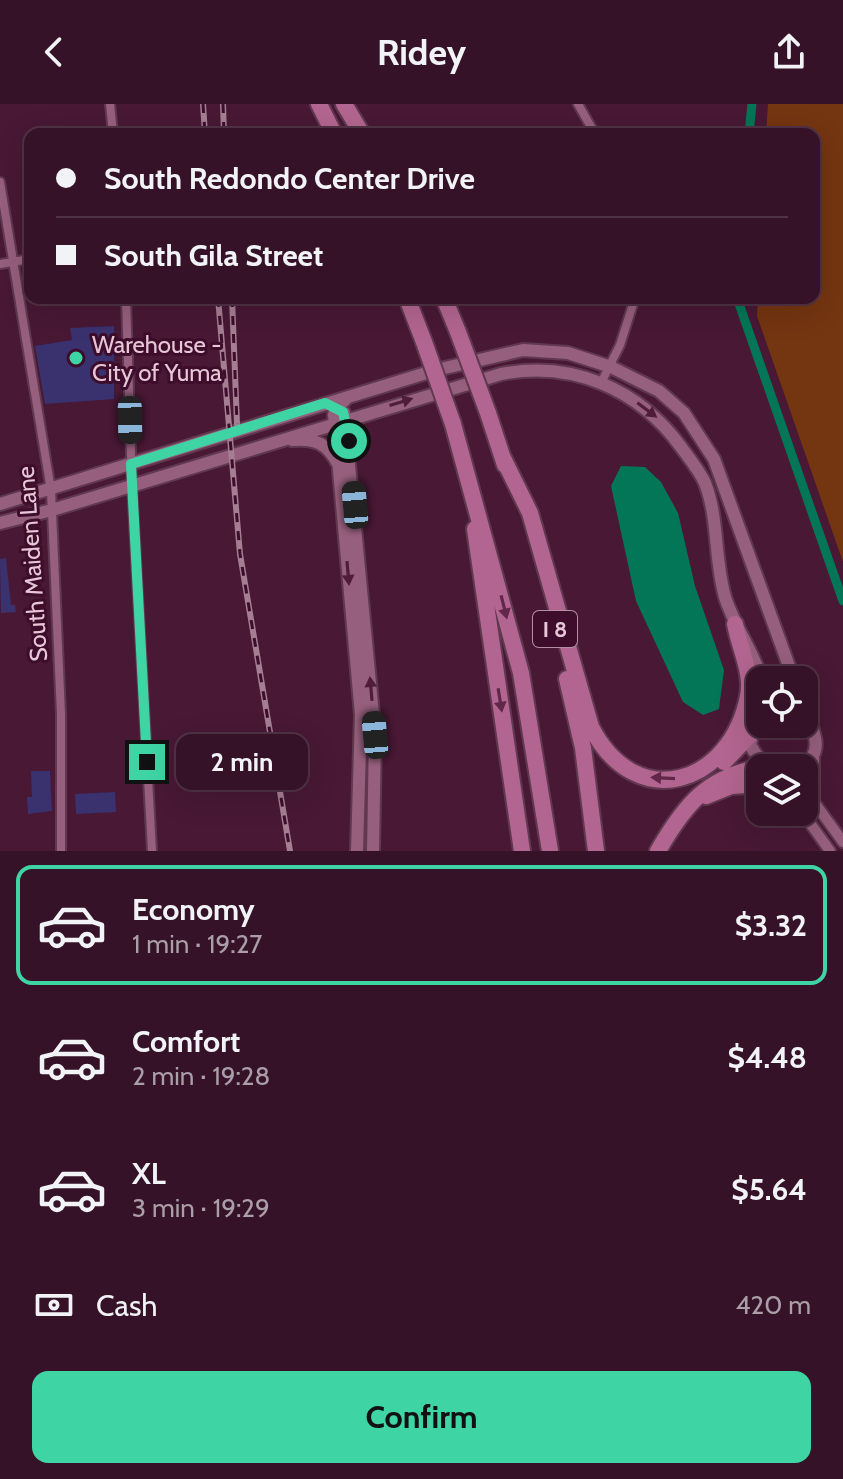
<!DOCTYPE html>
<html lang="en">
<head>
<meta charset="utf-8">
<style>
	body { margin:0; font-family:Cabin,sans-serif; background:#3d1b30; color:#f1f3f6; height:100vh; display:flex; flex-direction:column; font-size:30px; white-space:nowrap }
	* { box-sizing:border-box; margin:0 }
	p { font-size:26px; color:#aa9ea8 }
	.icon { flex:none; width:44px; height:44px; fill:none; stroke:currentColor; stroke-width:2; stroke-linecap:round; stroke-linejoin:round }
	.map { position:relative; height:747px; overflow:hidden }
	.drawer { display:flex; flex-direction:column; background:#361228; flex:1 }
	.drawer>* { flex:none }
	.banner { position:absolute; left:24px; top:24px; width:796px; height:176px; border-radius:16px; box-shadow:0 8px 32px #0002,0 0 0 2px #503245; display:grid; align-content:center; height:176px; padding:0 32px; background:#361228 }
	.controls { position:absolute; left:746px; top:562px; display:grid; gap:16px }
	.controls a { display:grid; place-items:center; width:72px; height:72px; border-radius:16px; background:#361228; box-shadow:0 8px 32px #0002,0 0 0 2px #503245; font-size:40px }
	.end { position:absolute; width:36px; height:36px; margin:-18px; border:10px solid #3ed4a3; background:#111; box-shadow:0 0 0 4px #111 }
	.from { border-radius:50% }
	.bubble { position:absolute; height:56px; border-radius:16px; background:#361228; box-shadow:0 8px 32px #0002,0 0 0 2px #503245; font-size:26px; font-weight:700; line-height:56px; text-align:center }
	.car { position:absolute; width:24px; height:48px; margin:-24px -12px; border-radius:10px; box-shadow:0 0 6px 2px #0007; background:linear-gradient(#222 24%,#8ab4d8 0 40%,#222 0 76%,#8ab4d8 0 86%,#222 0) }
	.banner b { display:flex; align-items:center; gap:28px; height:76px; font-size:30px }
	.banner b+b { border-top:2px solid #503245 }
	.banner i { width:20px; height:20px; background:#f1f3f6 }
	ul { padding:14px 0 0; list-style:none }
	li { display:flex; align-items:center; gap:24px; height:120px; margin:0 16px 12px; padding:0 16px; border:4px solid transparent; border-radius:16px }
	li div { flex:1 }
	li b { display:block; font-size:30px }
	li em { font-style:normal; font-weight:700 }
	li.active { border-color:#3ed4a3 }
	li>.icon { width:72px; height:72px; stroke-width:1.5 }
	.pay { display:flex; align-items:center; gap:20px; height:88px; padding:0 32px; font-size:30px }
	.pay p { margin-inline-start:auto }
	.action { display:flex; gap:16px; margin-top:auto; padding:16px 32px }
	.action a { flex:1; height:92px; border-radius:16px; background:#3ed4a3; color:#111; font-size:32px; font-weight:700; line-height:92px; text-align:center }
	header { display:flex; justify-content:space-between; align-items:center; height:104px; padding:0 32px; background:#361228; font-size:36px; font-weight:700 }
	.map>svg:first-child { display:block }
</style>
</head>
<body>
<header><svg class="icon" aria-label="back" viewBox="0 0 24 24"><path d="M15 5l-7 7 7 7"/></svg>Ridey<svg class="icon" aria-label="share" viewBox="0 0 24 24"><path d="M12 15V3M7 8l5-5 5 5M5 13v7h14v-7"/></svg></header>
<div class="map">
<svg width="843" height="747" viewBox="0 0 843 747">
	<rect width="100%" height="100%" fill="#481835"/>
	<!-- green -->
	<path fill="#743511" d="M 768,0 L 843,0 L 843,458 L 757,212 L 758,194 L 814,194 L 814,30 L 766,30 Z"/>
	<!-- water -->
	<path fill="#027656" d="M 621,362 L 645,363 L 661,378 L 678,409 L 695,482 L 724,566 L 719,605 L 703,611 L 683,598 L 636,497 L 611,382 Z"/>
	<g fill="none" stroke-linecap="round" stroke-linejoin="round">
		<!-- canal -->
		<path stroke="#027656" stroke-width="9" d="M 749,30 L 752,0
			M 737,194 L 843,497"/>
	</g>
	<!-- building -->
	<path fill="#3a316f" d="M 114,222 L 114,295 L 45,300 L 35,242 L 72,236 L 70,224 Z
		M 6,454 L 11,501 L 15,501 L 16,508 L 1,509 L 0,455 Z
		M 31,667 L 50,667 L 52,707 L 28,710 L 27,693 L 32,693 Z
		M 115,688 L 116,708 L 76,710 L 75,690 Z"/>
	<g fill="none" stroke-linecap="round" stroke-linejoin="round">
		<!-- minor casing -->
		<g stroke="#603850" stroke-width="12">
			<path id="minor" d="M 110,0 L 113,30
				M 578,0 L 595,30
				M 0,78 L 51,386 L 61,610 L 61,747
				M 0,160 L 30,155
				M 126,194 L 132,382 L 152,747
				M 601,279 L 620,241 L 635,194"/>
		</g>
		<!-- tertiary casing -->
		<g stroke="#603850" stroke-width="14">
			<path id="tertiary" d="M 814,651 L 814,698 L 843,738
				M 802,708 L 830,747"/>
		</g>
		<!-- secondary casing -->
		<g stroke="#603850" stroke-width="16">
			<path id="secondary" d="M 345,296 L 336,304 L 334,311 L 361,611 L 357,747
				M 344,309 L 375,631 L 373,747
				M 292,336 C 315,334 327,339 338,360
				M 0,400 L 436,266 L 523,246 L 568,249 L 611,263 L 659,287 L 684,309 L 714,355 L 794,576
				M 0,419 L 52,406 L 501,270 C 572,256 639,285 681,343 C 689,354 699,366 705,379 C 719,415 714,455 725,493 C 734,522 753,547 762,576
				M 760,599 L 750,641 L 765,664
				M 802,664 C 827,645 812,626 804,603"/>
		</g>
		<!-- motorway casing -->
		<g stroke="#603850" stroke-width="20">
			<path id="motorway" d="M 319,0 L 334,30
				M 344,0 L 362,30
				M 407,194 L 424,238
				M 444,194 L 458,228
				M 488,309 L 505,361
				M 453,320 L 521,569 L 550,747
				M 502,352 L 530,409 L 591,623 C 636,711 731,681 748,592 C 753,569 739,543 735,520
				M 475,425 L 522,747
				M 567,575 L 583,644 L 596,747
				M 724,658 L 751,630
				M 706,692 L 731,682 L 760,680
				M 658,747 C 685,700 708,672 763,663"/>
		</g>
		<!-- minor -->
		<use href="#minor" stroke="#965f7d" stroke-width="8"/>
		<!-- tertiary -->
		<use href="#tertiary" stroke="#965f7d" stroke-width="10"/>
		<!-- secondary -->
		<use href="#secondary" stroke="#965f7d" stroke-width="12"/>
		<!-- motorway -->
		<use href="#motorway" stroke="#b26590" stroke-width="16"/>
		<!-- rail casing -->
		<g stroke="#a57e93" stroke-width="6">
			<path id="rail" d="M 203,0 L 205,30
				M 223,0 L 224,30
				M 218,194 L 240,450 L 290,747
				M 232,194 L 237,320"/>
		</g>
		<!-- rail -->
		<use href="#rail" stroke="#3d0d2b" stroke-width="3" stroke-dasharray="9" stroke-linecap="butt"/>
		<!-- motorway-bridge casing -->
		<g stroke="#603850" stroke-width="20" stroke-linecap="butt">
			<path id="motorway-bridge" d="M 458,228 L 488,309
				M 424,238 L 453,320"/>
		</g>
		<!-- motorway-bridge -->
		<use href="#motorway-bridge" stroke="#b26590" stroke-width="16"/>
	</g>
	<!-- one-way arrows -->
	<defs><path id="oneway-solid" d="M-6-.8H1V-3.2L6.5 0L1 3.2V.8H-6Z" transform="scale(2)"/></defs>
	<g fill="#4f1d3b">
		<use href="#oneway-solid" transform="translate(401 298) rotate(-17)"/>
		<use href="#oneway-solid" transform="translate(647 306) rotate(37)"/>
		<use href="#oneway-solid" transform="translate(348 469) rotate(85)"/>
		<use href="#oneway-solid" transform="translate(371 585) rotate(-95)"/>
	</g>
	<g fill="#602749">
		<use href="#oneway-solid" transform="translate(504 503) rotate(76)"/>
		<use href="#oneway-solid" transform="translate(500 596) rotate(81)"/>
		<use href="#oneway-solid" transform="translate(663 674) rotate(-177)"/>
	</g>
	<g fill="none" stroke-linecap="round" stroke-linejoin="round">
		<!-- route -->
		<path stroke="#3ed4a3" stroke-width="10" d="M 147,658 L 131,360 L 325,299 L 343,308 L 349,337"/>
	</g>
	<!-- markers -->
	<circle fill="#3ed4a3" stroke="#3d0d2b" stroke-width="3" cx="76" cy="254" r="8"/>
	<g text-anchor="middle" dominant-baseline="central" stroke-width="6" stroke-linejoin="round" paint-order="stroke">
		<!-- shield labels -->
		<rect fill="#3d0d2b" stroke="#b48fa3" stroke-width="2" x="533" y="507" width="44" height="36" rx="6"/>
		<g font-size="22" font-weight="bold" fill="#e7c7d7">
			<text x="555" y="525">I 8</text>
		</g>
		<!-- poi labels -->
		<g font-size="24" fill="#e7c7d7" stroke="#3d0d2b" text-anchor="start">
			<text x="92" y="240">Warehouse -<tspan x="92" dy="28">City of Yuma</tspan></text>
		</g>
		<!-- street labels -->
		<g font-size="24" fill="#e7c7d7" stroke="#3d0d2b">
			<text transform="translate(32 460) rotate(-94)">South Maiden Lane</text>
		</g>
	</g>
</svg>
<div class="controls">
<a><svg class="icon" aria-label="locate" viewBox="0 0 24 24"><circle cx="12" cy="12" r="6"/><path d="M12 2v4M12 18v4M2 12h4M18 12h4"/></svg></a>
<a><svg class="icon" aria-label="layers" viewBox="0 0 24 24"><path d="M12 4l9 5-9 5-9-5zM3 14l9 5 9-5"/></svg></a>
</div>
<i class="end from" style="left:349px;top:337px"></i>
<i class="end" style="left:147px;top:658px"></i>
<div class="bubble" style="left:176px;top:630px;width:132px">2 min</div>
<i class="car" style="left:130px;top:316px;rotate:179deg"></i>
<i class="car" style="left:355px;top:401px;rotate:355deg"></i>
<i class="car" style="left:375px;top:631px;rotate:355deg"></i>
<div class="banner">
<b><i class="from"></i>South Redondo Center Drive</b>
<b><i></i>South Gila Street</b>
</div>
</div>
<section class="drawer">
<ul>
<li class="active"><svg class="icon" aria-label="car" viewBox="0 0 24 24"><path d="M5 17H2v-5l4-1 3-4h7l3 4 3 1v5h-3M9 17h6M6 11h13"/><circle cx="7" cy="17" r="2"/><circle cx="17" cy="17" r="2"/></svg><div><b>Economy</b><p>1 min · 19:27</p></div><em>$3.32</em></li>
<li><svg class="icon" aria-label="car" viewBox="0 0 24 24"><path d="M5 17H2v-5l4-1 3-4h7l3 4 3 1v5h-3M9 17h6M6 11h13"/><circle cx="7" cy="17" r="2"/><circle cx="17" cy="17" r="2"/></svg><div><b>Comfort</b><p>2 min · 19:28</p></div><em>$4.48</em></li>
<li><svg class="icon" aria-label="car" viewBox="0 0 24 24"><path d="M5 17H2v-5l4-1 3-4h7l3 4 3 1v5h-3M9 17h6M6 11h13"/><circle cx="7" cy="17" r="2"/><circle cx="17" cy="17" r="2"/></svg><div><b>XL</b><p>3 min · 19:29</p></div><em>$5.64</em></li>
</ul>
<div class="pay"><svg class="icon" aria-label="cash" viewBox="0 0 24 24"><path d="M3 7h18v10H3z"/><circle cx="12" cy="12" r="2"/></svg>Cash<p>420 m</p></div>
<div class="action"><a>Confirm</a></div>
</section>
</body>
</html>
